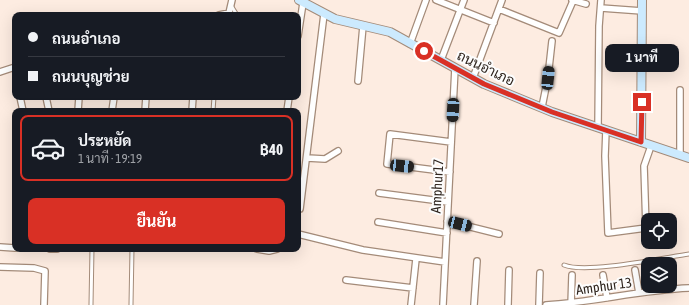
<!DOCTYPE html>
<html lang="th">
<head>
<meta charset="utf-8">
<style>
	body { margin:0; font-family:"Asap Condensed",Sarabun,sans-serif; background:#20242c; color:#f1f3f6; height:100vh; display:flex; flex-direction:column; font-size:15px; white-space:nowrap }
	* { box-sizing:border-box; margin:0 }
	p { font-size:13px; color:#9ea1a6 }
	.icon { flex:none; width:22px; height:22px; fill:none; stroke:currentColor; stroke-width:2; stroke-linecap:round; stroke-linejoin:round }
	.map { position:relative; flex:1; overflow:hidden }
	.side { position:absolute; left:12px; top:108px; width:289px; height:144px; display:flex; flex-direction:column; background:#171b24; border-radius:8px; box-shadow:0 4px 16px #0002 }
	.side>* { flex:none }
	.hud { position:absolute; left:12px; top:12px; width:289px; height:88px; border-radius:8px; box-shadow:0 4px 16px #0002; display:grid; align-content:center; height:88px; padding:0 16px; background:#171b24 }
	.tools { position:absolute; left:641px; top:213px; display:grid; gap:8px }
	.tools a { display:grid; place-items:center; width:36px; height:36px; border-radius:8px; background:#171b24; box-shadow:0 4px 16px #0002; font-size:20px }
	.end { position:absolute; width:18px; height:18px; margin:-9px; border:5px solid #d93025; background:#fff; box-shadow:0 0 0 2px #fff }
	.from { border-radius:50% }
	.bubble { position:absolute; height:28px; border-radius:8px; background:#171b24; box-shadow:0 4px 16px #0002; font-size:13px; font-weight:700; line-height:28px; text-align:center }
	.car { position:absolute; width:12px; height:24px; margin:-12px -6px; border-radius:5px; box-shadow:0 0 3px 1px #0007; background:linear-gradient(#222 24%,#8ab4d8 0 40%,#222 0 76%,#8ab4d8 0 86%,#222 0) }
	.hud b { display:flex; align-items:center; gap:14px; height:38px; font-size:15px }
	.hud b+b { border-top:1px solid #363941 }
	.hud i { width:10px; height:10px; background:#f1f3f6 }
	ul { padding:7px 0 0; list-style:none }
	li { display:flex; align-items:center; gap:12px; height:66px; margin:0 8px 6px; padding:0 8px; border:2px solid transparent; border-radius:8px }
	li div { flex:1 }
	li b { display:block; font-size:15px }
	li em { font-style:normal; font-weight:700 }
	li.selected { border-color:#d93025 }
	li>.icon { width:36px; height:36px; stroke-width:1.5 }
	.primary-button { display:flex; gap:8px; margin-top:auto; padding:8px 16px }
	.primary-button a { flex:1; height:46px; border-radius:8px; background:#d93025; color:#fff; font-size:16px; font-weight:700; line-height:46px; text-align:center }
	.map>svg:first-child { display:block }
</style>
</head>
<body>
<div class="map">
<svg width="689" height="305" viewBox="0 0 689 305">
	<rect width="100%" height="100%" fill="#fdece1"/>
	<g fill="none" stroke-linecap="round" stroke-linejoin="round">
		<!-- lane casing -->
		<g stroke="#a48b79" stroke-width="5">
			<path id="lane" d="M 232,7 L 237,15
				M 213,111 L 214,97
				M 564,265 C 586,274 662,258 689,254
				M 91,305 L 92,249
				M 131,305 L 132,249"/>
		</g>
		<!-- street casing -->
		<g stroke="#a48b79" stroke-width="8">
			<path id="street" d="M 436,0 L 494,23
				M 572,0 L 586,4
				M 601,8 L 642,11
				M 499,9 L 559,33 L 573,1
				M 219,15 L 229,13 L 232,0
				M 298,36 L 303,3
				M 410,44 L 426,0
				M 441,60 L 464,0
				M 0,72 L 15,67
				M 473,78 L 502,0
				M 358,81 L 363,26
				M 680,90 L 680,155
				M 20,97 L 23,111
				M 46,97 L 49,111
				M 542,107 L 548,77 L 552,41
				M 78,111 L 79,97
				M 112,111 L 114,97
				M 145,111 L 146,97
				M 192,111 L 193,97
				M 287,111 L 289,97
				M 598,128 L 599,26 L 601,0
				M 606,130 L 605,156 L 608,233 L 646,228 L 644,166 L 651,146
				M 307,158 L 325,159 L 338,151
				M 450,172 L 387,164 L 390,134 L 451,142
				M 379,193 L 448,202
				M 300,209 L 324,14
				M 447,221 L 499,234
				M 378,222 L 447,233
				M 298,234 L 363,250 L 445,262
				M 0,247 L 15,248
				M 50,249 L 57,249
				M 257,249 L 269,251 L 277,249
				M 0,267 L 34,268 L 45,271 L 44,305
				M 635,270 L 639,293
				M 603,275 L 607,298
				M 346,280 L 413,288
				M 411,305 L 416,259
				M 443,305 L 455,68
				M 474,305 L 477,261
				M 508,305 L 509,270
				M 539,305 L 540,273
				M 546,305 C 594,302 641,290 689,288
				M 571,305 L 572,275"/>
		</g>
		<!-- secondary casing -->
		<g stroke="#a48b79" stroke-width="10">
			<path id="secondary" d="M 299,0 L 335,19 L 390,32 L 484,84 L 552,112 L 689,158
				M 641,142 L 642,0"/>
		</g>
		<!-- lane -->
		<use href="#lane" stroke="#fff" stroke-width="3"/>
		<!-- street -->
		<use href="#street" stroke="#fff" stroke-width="5.5"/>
		<!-- secondary -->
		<use href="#secondary" stroke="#cceafe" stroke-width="8"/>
	</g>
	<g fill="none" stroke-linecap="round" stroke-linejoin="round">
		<!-- route -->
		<path stroke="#d93025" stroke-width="5" d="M 424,51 L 484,84 L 552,112 L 641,142 L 642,102"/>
	</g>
	<g text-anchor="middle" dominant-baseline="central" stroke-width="4" stroke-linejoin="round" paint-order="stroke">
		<!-- street labels -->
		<g font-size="14" fill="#2f251e" stroke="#fdfdfd">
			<text transform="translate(486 68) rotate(26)">ถนนอำเภอ</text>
			<text transform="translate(437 186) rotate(-87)">Amphur17</text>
			<text transform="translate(604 286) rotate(-8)">Amphur 13</text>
		</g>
	</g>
</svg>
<div class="tools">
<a><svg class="icon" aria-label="locate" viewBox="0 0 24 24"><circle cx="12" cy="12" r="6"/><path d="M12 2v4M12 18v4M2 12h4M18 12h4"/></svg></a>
<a><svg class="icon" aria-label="layers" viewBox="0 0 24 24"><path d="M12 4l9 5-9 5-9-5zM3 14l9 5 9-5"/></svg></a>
</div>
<i class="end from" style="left:424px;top:51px"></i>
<i class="end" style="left:642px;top:102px"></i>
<div class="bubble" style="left:605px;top:44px;width:74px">1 นาที</div>
<i class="car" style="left:548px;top:78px;rotate:6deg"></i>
<i class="car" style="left:453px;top:110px;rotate:183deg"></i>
<i class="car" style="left:402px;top:166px;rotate:96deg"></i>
<i class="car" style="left:460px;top:224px;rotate:104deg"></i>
<div class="hud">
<b><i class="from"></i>ถนนอำเภอ</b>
<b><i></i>ถนนบุญช่วย</b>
</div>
<section class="side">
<ul>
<li class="selected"><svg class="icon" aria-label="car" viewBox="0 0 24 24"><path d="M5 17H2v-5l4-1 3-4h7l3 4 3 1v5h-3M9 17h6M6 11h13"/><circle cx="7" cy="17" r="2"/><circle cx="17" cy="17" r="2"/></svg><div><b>ประหยัด</b><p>1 นาที · 19:19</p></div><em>฿40</em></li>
</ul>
<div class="primary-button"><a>ยืนยัน</a></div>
</section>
</div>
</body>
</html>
